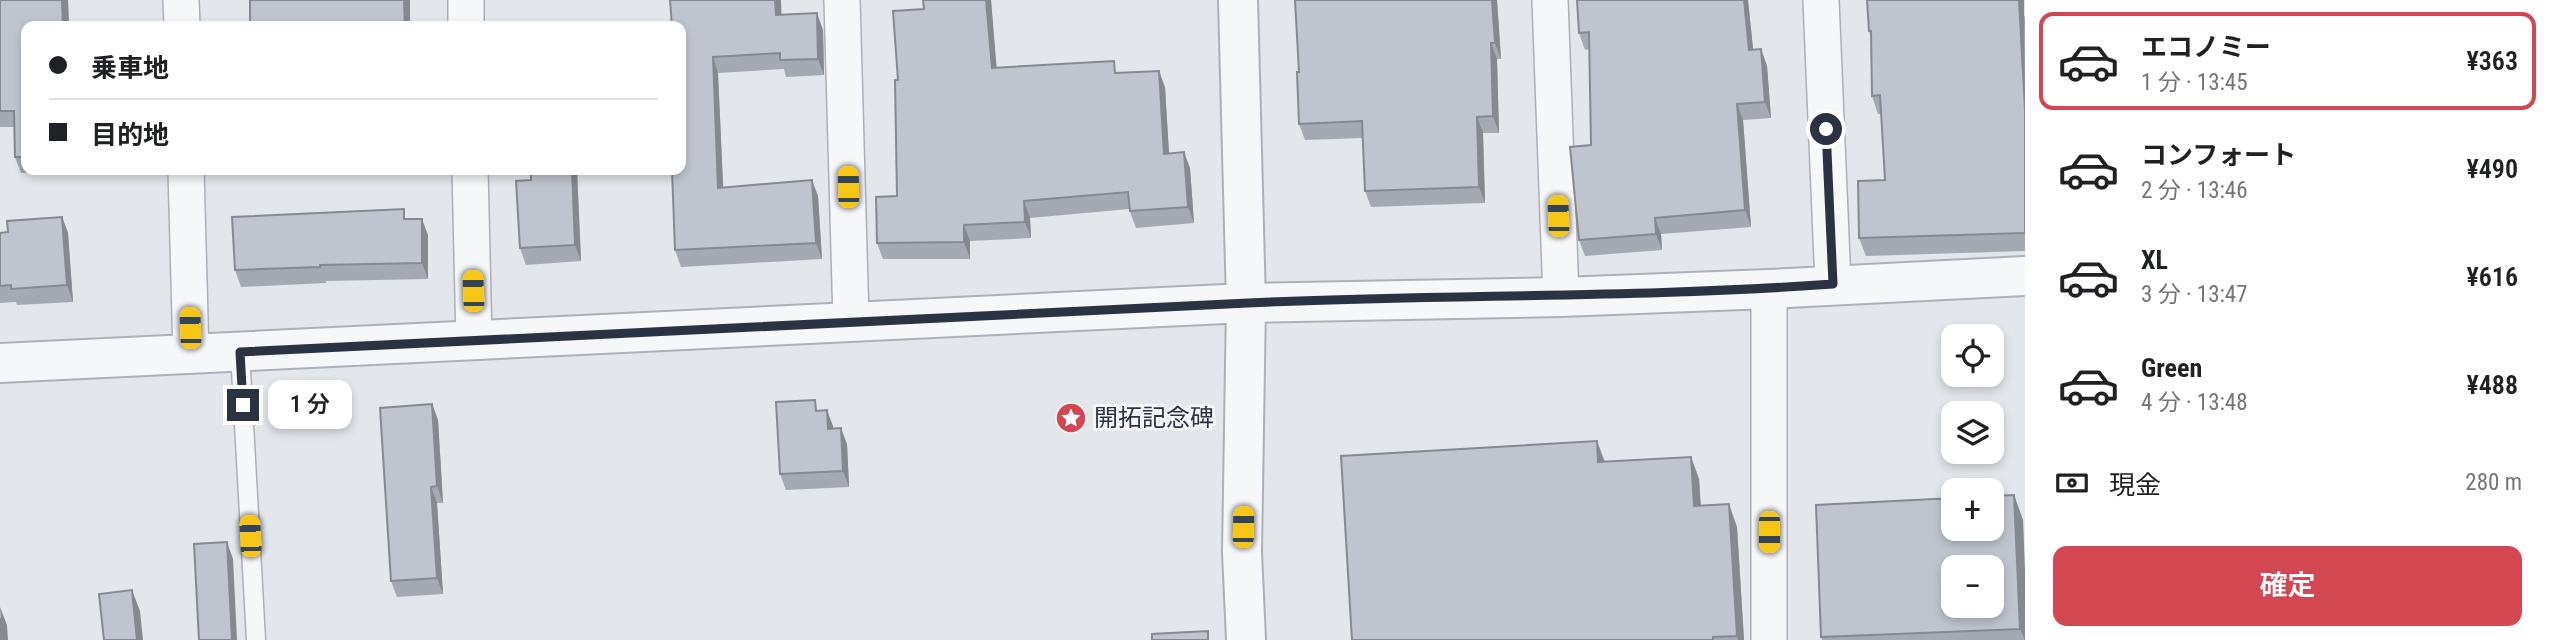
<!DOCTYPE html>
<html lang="ja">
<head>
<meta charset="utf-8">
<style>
	body { margin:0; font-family:"Roboto Condensed","Noto Sans JP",sans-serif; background:#f6f6f6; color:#202124; height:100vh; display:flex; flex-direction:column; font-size:26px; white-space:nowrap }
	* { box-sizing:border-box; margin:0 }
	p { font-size:23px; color:#757577 }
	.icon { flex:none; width:38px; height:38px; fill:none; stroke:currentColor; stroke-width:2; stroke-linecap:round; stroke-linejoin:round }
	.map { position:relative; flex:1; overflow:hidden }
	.sheet { display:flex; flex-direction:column; background:#fff; width:525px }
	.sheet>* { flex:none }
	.hud { position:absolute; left:21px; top:21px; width:665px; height:154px; border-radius:14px; box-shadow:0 4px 10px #0003; display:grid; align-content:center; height:154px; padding:0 28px; background:#fff }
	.fabs { position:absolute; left:1941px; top:324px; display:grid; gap:14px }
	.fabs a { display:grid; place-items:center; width:63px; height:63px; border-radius:14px; background:#fff; box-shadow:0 4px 10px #0003; font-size:35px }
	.end { position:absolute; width:32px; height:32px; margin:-16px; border:9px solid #2a3244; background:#fff; box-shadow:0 0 0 4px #fff }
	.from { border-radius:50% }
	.bubble { position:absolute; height:49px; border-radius:14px; background:#fff; box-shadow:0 4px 10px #0003; font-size:23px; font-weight:600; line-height:49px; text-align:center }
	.car { position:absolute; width:21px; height:42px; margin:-21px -10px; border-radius:9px; box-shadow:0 0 5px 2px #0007; background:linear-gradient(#f5c518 24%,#345 0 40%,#f5c518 0 76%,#345 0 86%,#f5c518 0) }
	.hud b { display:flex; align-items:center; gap:24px; height:66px; font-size:26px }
	.hud b+b { border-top:2px solid #e0e0e0 }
	.hud i { width:18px; height:18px; background:#202124 }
	ul { padding:12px 0 0; list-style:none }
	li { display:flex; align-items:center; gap:21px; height:98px; margin:0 14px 10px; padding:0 14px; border:4px solid transparent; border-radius:14px }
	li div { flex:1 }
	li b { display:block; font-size:26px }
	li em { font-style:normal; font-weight:600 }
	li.active { border-color:#d24751 }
	li>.icon { width:63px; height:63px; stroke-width:1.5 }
	.pay { display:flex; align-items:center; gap:18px; height:77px; padding:0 28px; font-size:26px }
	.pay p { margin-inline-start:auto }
	.primary-button { display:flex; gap:14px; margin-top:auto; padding:14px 28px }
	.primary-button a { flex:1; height:80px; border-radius:14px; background:#d24751; color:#fff; font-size:28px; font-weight:600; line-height:80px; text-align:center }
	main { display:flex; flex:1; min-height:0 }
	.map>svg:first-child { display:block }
</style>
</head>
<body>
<main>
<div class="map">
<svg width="2025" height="640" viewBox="0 0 2025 640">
	<rect width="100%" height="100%" fill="#e3e6eb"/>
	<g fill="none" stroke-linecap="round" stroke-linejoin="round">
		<!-- service casing -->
		<g stroke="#acb0b9" stroke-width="21">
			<path id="service" d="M 240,352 L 256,640"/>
		</g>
		<!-- minor casing -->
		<g stroke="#acb0b9" stroke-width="38">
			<path id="minor" d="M 181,0 L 182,26
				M 466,0 L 466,26
				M 842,0 L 851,321
				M 1550,0 L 1561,297
				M 1821,0 L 1833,284
				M 186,170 L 191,355
				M 470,170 L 474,340
				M 1769,289 L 1769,640"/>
		</g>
		<!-- tertiary casing -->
		<g stroke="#acb0b9" stroke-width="42">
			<path id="tertiary" d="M 1238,0 L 1246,303 L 1242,552 L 1246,640
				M 0,363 L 1246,303 L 1561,297 L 1769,289 L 2025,276"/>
		</g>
		<!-- service -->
		<use href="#service" stroke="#f6f7f9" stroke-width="18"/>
		<!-- minor -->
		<use href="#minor" stroke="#f6f7f9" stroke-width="35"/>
		<!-- tertiary -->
		<use href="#tertiary" stroke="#f6f7f9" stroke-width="38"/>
	</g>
	<!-- wall -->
	<path fill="#a5a9b1" d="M 0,0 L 68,0 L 69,26 L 26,26 L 26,170 L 74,170 L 74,171 L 21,173 L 15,157 L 14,127 L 0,127 Z
		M 670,0 L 781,0 L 781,15 L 823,30 L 824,75 L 786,77 L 784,69 L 718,73 L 723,188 L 818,196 L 822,259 L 681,267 L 675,250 L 681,170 Z
		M 923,0 L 991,0 L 996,67 L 1119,73 L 1165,87 L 1169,153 L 1190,168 L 1194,223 L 1136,228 L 1129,209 L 1030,218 L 1031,238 L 970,241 L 970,259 L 883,259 L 877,243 L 897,196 L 898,80 L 924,9 Z
		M 1497,0 L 1501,59 L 1497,59 L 1499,133 L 1483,133 L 1485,203 L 1371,207 L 1365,191 L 1363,138 L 1305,140 L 1299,124 L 1299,72 Z
		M 1577,0 L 1748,0 L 1753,50 L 1761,49 L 1767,66 L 1771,118 L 1743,120 L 1751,227 L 1661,234 L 1662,250 L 1585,256 L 1579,240 L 1591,145 L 1589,49 L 1585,50 L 1579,33 Z
		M 2025,17 L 2025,251 L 1866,256 L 1859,238 L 1885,180 L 1881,114 L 1878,114 L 1872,96 L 1871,38 L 1869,31 Z
		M 531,170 L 577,170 L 581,261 L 526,265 L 520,248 L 531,180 Z
		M 62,217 L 68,233 L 73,302 L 17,305 L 16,302 L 0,303 L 0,233 L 8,232 Z
		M 407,219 L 428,235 L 428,279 L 326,281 L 326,283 L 241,287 L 235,270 Z
		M 432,404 L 438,420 L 443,503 L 437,503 L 443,594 L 397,597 L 391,581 Z
		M 819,411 L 847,444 L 849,487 L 786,490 L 780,474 Z
		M 1597,441 L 1605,462 L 1691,457 L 1699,479 L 1701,505 L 1737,527 L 1744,640 L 1352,640 Z
		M 2014,495 L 2023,520 L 2025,640 L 1822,640 L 1821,637 Z"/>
	<!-- shaded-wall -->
	<path fill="#868990" d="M 62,0 L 68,0 L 69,26 L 63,26 Z
		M 404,0 L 410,0 L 410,26 L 405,26 Z
		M 775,0 L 781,0 L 782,32 L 776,15 Z
		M 986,0 L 991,0 L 998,84 L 992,68 Z
		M 1492,0 L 1497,0 L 1501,59 L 1495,43 Z
		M 1744,0 L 1748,0 L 1755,67 L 1749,50 Z
		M 2019,0 L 2024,0 L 2025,112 L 2024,110 Z
		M 817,13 L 823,30 L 824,75 L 818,59 Z
		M 1491,43 L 1497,59 L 1499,133 L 1493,116 Z
		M 1761,49 L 1767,66 L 1771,118 L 1765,102 Z
		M 713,57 L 718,73 L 724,205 L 718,188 Z
		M 1159,71 L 1165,87 L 1170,170 L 1164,154 Z
		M 1737,104 L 1743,120 L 1751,227 L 1745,210 Z
		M 1477,117 L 1483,133 L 1485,203 L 1479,187 Z
		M 1184,152 L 1190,168 L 1194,223 L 1188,207 Z
		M 572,170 L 577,170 L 581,261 L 575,245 Z
		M 812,180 L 818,196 L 822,259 L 816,243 Z
		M 1024,201 L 1030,218 L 1031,238 L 1025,222 Z
		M 62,217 L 68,233 L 73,302 L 67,285 Z
		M 1655,218 L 1661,234 L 1662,250 L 1656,234 Z
		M 422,219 L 428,235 L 428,279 L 422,263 Z
		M 964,225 L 970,241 L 970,259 L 964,242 Z
		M 432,404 L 438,420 L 443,503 L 437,486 Z
		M 827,410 L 833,426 L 834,445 L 828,429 Z
		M 841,428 L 847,444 L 849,487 L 843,471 Z
		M 1597,441 L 1605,464 L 1598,462 Z
		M 1691,457 L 1699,479 L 1702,529 L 1694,506 Z
		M 431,487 L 437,503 L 443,594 L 437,578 Z
		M 2014,495 L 2023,520 L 2025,570 L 2025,640 L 2020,629 Z
		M 1729,504 L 1737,527 L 1744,640 L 1738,640 L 1737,636 Z
		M 227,542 L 233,559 L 237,640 L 232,640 Z
		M 132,590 L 140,611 L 143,640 L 137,640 Z
		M 0,607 L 7,625 L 8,640 L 2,640 Z"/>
	<!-- building -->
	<path fill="#c0c4ce" stroke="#868990" stroke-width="2" fill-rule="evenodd" d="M 0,0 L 62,0 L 63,26 L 26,26 L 26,157 L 15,157 L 14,111 L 0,111 Z
		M 250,0 L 404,0 L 405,26 L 250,26 Z
		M 670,0 L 775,0 L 776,15 L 817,13 L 818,59 L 780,60 L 780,53 L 713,57 L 718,188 L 812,180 L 816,243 L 675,250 L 672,170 L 681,170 L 681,26 L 672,26 Z
		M 923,0 L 986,0 L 992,68 L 1114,61 L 1115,73 L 1159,71 L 1164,154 L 1184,152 L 1188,207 L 1130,211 L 1128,192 L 1024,201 L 1025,222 L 964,225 L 964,242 L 877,243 L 876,197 L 897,196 L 895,80 L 898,80 L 893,11 L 924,9 Z
		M 1295,0 L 1492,0 L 1495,43 L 1491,43 L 1493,116 L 1477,117 L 1479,187 L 1365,191 L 1362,121 L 1299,124 L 1297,72 L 1299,72 Z
		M 1577,0 L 1744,0 L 1749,50 L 1761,49 L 1765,102 L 1737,104 L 1745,210 L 1655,218 L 1656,234 L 1579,240 L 1570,147 L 1591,145 L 1589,32 L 1579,33 Z
		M 1867,0 L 2019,0 L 2025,110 L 2025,233 L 1859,238 L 1858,181 L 1885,180 L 1880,95 L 1872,96 L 1871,31 L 1869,31 Z
		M 531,170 L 572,170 L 575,245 L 520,248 L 516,181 L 531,180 Z
		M 404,209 L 404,219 L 422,219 L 422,263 L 320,265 L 320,267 L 235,270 L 232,217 Z
		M 62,217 L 67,285 L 11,289 L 11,285 L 0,286 L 0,233 L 8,232 L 7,221 Z
		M 815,400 L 816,411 L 827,410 L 828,429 L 841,428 L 843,471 L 780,474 L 776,402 Z
		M 432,404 L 437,486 L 431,487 L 437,578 L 391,581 L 380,408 Z
		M 1597,441 L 1598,462 L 1691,457 L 1694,506 L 1729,504 L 1737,636 L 1713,637 L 1713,640 L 1352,640 L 1341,456 Z
		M 2014,495 L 2020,629 L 1821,637 L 1816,505 L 1953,498 L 1953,528 L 1992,528 L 1992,496 ZM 1953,567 L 1992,567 L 1992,606 L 1953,606 Z
		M 227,542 L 232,640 L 199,640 L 194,544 Z
		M 132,590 L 137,640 L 104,640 L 99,594 Z
		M 0,618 L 2,640 L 0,640 Z
		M 1208,631 L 1208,640 L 1152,640 L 1152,634 Z"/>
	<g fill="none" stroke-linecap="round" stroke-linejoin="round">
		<!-- route -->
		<path stroke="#2a3244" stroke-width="9" d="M 243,405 L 240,352 C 576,334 912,318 1248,303 C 1443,294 1638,298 1833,284 L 1826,129"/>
	</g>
	<!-- icons -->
	<defs>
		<g id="sight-disc" transform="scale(1.575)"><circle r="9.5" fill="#d24751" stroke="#f3f5f8"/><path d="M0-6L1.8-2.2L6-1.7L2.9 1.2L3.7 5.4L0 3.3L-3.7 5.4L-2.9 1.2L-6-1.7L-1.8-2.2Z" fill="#fff"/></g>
	</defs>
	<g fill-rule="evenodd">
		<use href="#sight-disc" x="1071" y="418"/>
	</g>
	<g text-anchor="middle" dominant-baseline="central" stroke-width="6" stroke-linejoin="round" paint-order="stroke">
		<!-- poi labels -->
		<g font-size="24" fill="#2a3244" stroke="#f3f5f8" text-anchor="start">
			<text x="1094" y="418">開拓記念碑</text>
		</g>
	</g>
</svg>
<div class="fabs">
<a><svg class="icon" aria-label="locate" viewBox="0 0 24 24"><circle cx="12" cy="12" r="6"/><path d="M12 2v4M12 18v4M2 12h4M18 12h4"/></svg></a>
<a><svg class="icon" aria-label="layers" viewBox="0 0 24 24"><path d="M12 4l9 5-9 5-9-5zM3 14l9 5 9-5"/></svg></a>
<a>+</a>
<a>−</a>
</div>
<i class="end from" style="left:1826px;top:129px"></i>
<i class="end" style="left:243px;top:405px"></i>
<div class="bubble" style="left:268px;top:380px;width:84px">1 分</div>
<i class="car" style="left:848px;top:187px;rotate:359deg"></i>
<i class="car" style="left:1558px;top:216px;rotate:358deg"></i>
<i class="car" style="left:473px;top:291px;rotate:358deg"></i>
<i class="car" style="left:190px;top:328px;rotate:358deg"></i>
<i class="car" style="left:1243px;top:527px;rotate:1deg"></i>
<i class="car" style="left:1769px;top:532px;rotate:180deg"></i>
<i class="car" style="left:250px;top:536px;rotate:357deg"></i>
<div class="hud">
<b><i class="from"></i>乗車地</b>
<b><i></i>目的地</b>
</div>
</div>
<section class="sheet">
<ul>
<li class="active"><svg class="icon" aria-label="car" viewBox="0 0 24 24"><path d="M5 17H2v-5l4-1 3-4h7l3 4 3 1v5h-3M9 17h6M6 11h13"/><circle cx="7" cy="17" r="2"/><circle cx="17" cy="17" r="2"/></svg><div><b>エコノミー</b><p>1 分 · 13:45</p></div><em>¥363</em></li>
<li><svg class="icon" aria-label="car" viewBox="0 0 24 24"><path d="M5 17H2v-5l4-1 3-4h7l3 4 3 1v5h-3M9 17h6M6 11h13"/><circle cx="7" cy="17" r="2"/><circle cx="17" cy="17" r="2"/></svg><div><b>コンフォート</b><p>2 分 · 13:46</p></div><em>¥490</em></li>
<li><svg class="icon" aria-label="car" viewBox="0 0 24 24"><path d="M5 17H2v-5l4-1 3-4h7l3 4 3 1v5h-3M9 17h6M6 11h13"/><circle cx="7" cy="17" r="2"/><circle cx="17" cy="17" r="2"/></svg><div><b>XL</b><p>3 分 · 13:47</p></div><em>¥616</em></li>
<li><svg class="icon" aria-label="car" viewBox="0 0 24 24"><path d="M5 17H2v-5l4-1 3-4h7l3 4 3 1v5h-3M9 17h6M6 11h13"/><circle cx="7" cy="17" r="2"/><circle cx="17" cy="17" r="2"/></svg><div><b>Green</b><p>4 分 · 13:48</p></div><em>¥488</em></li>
</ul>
<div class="pay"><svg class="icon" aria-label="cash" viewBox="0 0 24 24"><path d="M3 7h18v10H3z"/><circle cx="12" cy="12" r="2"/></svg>現金<p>280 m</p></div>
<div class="primary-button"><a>確定</a></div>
</section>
</main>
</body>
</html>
